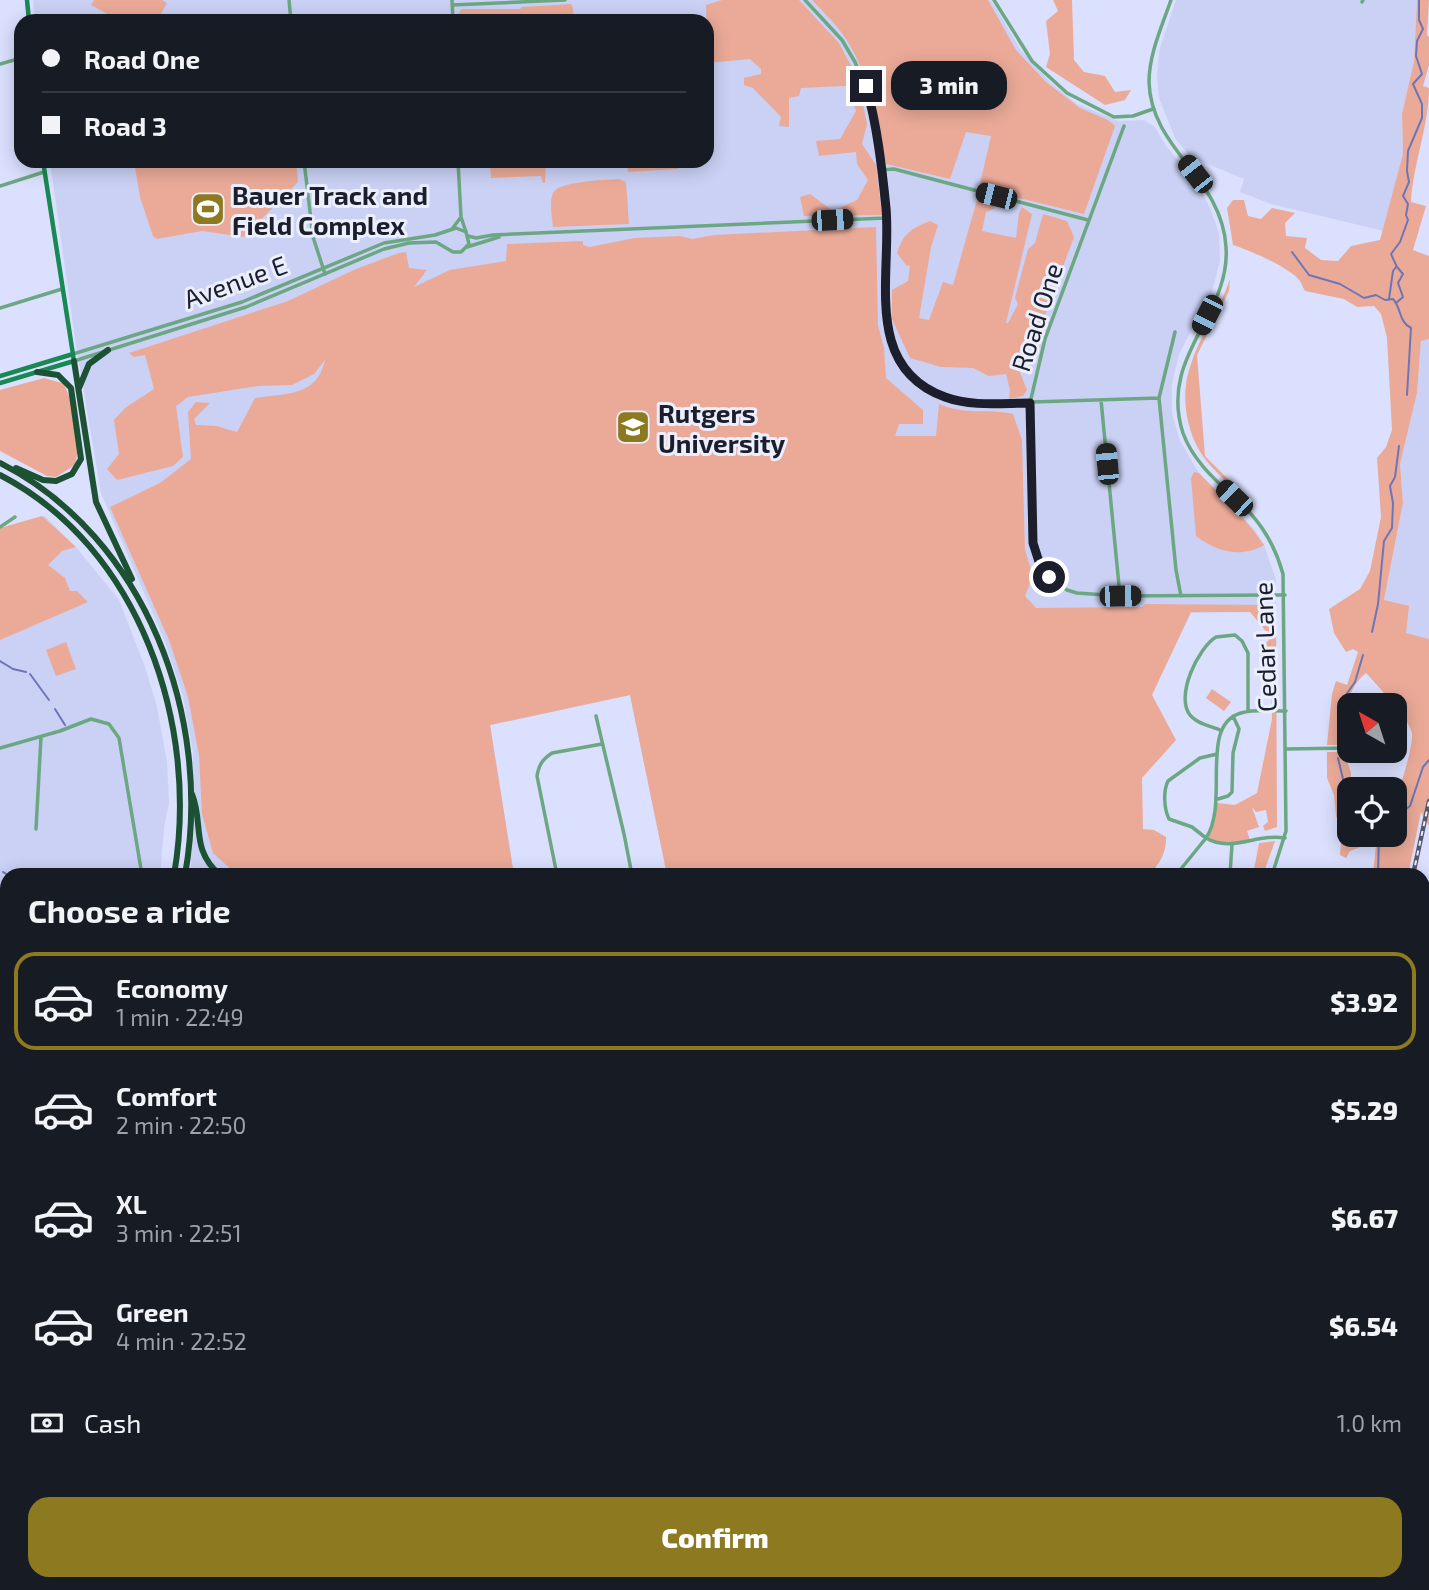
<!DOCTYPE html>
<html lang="en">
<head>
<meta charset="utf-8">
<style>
	body { margin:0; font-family:"Exo 2",sans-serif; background:#20242c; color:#f1f3f6; height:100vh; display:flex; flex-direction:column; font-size:26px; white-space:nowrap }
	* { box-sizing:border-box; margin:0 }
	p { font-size:23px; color:#9ea1a6 }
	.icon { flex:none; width:38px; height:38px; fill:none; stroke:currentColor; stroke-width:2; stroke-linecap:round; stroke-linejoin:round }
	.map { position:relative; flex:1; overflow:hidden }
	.drawer { position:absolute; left:0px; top:868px; width:1430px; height:723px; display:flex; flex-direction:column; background:#171b24; border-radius:21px 21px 0 0; box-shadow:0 4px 18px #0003 }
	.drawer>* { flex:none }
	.banner { position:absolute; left:14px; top:14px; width:700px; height:154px; border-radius:21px; box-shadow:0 4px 18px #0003; display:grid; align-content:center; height:154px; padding:0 28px; background:#171b24 }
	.needle { width:46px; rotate:321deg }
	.fabs { position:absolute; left:1337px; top:693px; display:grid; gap:14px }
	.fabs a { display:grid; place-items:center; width:70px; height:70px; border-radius:14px; background:#171b24; box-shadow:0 4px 18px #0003; font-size:35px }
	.end { position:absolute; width:32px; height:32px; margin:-16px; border:9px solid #1c1e2c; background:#fff; box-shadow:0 0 0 4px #fff }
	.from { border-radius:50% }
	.bubble { position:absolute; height:49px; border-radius:21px; background:#171b24; box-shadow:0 4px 18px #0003; font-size:23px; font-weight:800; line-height:49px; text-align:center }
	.car { position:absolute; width:21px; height:42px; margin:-21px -10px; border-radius:9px; box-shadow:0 0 5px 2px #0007; background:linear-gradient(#222 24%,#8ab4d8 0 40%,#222 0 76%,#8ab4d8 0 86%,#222 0) }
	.banner b { display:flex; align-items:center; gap:24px; height:66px; font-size:26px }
	.banner b+b { border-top:2px solid #363941 }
	.banner i { width:18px; height:18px; background:#f1f3f6 }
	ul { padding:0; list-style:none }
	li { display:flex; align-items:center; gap:21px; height:98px; margin:0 14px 10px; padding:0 14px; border:4px solid transparent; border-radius:21px }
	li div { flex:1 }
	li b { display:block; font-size:26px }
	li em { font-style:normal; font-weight:800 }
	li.active { border-color:#8d791f }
	li>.icon { width:63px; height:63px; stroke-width:1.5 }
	h2 { padding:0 28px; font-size:32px; line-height:84px }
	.pay { display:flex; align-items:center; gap:18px; height:77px; padding:0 28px; font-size:26px }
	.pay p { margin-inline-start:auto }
	.button { display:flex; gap:14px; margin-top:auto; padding:14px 28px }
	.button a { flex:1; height:80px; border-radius:21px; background:#8d791f; color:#fff; font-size:28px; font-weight:800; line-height:80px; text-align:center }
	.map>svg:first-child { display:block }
</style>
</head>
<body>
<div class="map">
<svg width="1429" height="1590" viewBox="0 0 1429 1590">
	<rect width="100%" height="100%" fill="#dae0fe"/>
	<!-- built -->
	<path fill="#cad1f4" d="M 33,0 L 991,0 L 1020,49 L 1051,83 L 1077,104 L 1118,121 L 1144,120 L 1155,127 L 1164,143 L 1200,189 L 1210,208 L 1219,233 L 1220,261 L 1212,292 L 1179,354 L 1172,384 L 1172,413 L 1180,441 L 1199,473 L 1254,529 L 1264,545 L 1276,580 L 1276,604 L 1250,612 L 1191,613 L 1151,695 L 667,875 L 630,695 L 490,725 L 514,875 L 191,875 L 193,752 L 183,696 L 164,639 L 101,493 L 76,345 L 50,161 L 707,161 L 707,21 L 35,21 Z
		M 1176,0 L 1417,0 L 1414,61 L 1402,114 L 1403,154 L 1384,231 L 1271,204 L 1240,192 L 1244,179 L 1191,157 L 1175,138 L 1159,98 L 1157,74 L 1160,48 Z
		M 1429,339 L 1429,639 L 1405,633 L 1384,601 L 1403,503 L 1400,464 L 1417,393 L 1421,341 Z
		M 45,516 L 76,547 L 119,600 L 145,667 L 157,707 L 167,762 L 169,803 L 164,828 L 160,875 L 7,875 L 7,1532 L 0,1537 L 0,530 Z
		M 1423,1466 L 1429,1470 L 1429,1590 L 1346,1590 L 1346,1584 L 1423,1584 Z
		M 636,1584 L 1281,1584 L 1289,1590 L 634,1590 Z"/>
	<!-- green -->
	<path fill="#ebaa98" d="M 94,0 L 162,0 L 167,3 L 157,21 L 120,21 L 91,5 Z
		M 722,0 L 799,0 L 839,43 L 858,79 L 867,124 L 862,144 L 876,165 L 882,215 L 804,216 L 800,197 L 810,194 L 833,211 L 857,200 L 868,180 L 857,164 L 856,152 L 819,156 L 816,141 L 840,139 L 856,111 L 846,86 L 801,88 L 799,96 L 789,98 L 789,127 L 779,126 L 781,117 L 753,88 L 744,85 L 744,78 L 761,74 L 761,69 L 750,59 L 708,63 L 706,5 Z
		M 812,0 L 988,0 L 1016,50 L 1046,82 L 1080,108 L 1108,120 L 1115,126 L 1084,214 L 979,188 L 991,136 L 966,132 L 950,179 L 886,164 C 876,118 870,72 841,32 C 833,21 822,11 812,0 Z
		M 1053,0 L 1072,0 L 1074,60 L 1084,72 L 1105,76 L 1115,92 L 1131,90 L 1125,100 L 1105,105 L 1046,67 L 1050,54 L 1046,21 L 1058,11 Z
		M 1417,0 L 1429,0 L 1427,35 L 1429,37 L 1429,65 L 1423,86 L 1429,88 C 1429,127 1413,163 1411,202 L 1426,206 L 1413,250 L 1429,256 L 1429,339 L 1421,341 L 1417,393 L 1400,464 L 1403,503 L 1384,600 L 1409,606 L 1406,633 L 1429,639 L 1429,826 L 1421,812 L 1408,875 L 1373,875 L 1377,835 L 1395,835 L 1395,797 L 1398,794 C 1402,780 1413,747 1412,734 C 1412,722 1376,684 1366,673 C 1340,695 1352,716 1342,745 L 1327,745 L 1332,694 L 1336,681 L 1347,685 L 1358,652 L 1353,649 L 1346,652 L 1334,633 L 1329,609 L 1360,589 L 1370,571 L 1381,517 L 1377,458 L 1386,447 L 1392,430 L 1387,338 L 1381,314 L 1374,306 L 1357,307 L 1344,299 L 1305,291 C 1303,288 1302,284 1300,281 C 1291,268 1249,250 1233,245 L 1227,208 L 1233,200 L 1244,200 L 1248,216 L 1261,219 L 1272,208 L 1295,213 L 1285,223 L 1286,236 L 1307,238 L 1305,248 L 1321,260 L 1338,261 L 1351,246 L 1380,240 L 1403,154 L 1402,114 L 1414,61 Z
		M 571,4 L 573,8 L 573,21 L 457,21 L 457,15 L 462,9 L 520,9 L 522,7 Z
		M 134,161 L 296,161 L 298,182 L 244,237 L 202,231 L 157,239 L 153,236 L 140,197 Z
		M 490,161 L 546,161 L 545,183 L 543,183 L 541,176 L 491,178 Z
		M 627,161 L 677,161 L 678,169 L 628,172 Z
		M 619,179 L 626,182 L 629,224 L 553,227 C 552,217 549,202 553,193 C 559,181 605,180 619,179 Z
		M 978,196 L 993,200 L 994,209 L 986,212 L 982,231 L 1016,238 L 1019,213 L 1022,207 L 1032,214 L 1006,323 L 1008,323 L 1018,304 L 1015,298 L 1028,249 L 1035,243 L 1043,214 L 1067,221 L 1074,237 L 1037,337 L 1021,347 L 1019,370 L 1027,390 L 1023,396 L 1009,399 L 1010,390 L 1006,374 L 989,376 L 973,368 L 941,367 L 910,358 L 892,319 L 892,290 L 908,281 L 910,266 L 906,265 L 897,253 C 904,233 910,229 930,221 L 938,225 L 931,247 L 919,318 L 929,320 L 943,282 L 953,285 Z
		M 876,227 L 878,325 L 884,348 L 886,378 L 923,410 L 923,424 L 899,424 L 895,436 L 936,436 L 939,404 C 967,416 988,408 1013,414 L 1022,440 L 1025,550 L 1033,576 L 1025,596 L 1036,608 L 1142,607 L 1145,604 L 1276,605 L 1277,827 L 1265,831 L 1263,826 L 1268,822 L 1266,810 L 1256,812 L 1252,807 L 1259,827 L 1247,831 L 1250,840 L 1225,845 L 1206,838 L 1215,820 L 1217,803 L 1235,805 L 1257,793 L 1272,719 L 1270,660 L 1260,659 L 1260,651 L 1271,637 L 1250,612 L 1191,612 L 1152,695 L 1176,740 L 1142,778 L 1143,829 L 1154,830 L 1166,837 C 1167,851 1159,867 1147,875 L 667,875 L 630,695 L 490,725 L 514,875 L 242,875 L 234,872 L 213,853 L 202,814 L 199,755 L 188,697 L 169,640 L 110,507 L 160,483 L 191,459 L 188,412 L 196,402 L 210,403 L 194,419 L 196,425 L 216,426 L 237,432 L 255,398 C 286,393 317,397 325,360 L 314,374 L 292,385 L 258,386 L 188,397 L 176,406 L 183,457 L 173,466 L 117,480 L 107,469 L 119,454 L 114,420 L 125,408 L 154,389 L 145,355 L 134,357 L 129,353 L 288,301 L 356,269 L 399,253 L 406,252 L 409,268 L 427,270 L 414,287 L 450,270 L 506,261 L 507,244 L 583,241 L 583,245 L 590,247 L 634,238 L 681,236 L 692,239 L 714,235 Z
		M 1230,279 L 1229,291 L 1197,355 L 1205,456 L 1244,495 L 1243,497 C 1230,485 1216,473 1205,459 C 1186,434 1180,396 1190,367 C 1199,336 1220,310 1230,279 Z
		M 44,378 L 62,383 C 74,396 81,448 75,465 L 56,477 L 47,476 L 0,451 L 0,390 Z
		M 1194,472 L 1199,473 C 1221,496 1246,518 1264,545 C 1241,559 1215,551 1196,536 L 1191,478 Z
		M 42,516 L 76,547 L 62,551 L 48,565 L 65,578 L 70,591 L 77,591 L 88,602 L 0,640 L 0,528 Z
		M 66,642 L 76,669 L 56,676 L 46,650 Z
		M 1212,689 L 1231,702 L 1224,711 L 1206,698 Z
		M 1327,752 L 1344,752 L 1351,773 L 1349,835 L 1368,835 L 1366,845 L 1350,851 L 1346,858 L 1340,855 L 1342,830 L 1336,816 L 1334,795 L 1327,778 Z
		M 1275,841 L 1263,875 L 1253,875 L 1259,843 Z
		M 0,1030 L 7,1031 L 7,1129 L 0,1136 Z
		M 1423,1253 L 1429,1256 L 1429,1314 L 1423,1313 Z
		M 7,1290 L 7,1377 L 0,1381 L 0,1291 Z
		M 7,1545 L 7,1584 L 103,1584 L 104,1590 L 0,1590 L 0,1551 Z
		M 123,1584 L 230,1584 L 221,1590 L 124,1590 Z
		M 471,1584 L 630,1584 L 628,1590 L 459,1590 Z
		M 1008,1584 L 1062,1584 L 1060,1590 L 1007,1590 Z
		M 1097,1584 L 1186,1584 L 1200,1590 L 1112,1590 Z"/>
	<!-- water -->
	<path fill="#8f9cf2" stroke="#6c76b7" stroke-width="2" d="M 1423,1313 L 1429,1314 L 1429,1415 L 1423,1413 Z
		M 227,1584 L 402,1584 L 389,1590 L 218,1590 Z"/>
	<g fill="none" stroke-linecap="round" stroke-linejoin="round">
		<!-- stream -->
		<path stroke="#6c76b7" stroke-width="2" d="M 1292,252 L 1309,275 L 1340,284 L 1364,298 L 1376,295 L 1385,300 L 1393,299 C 1402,309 1398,321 1411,328 L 1407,395
			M 1389,299 L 1393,271 L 1396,267
			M 1396,303 L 1403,297 L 1398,283 L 1403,274 L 1397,267 L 1391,254 L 1400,242 L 1408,220 L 1406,215 L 1408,204 L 1403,196 L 1409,182 L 1407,171 L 1408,151 L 1422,118 L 1422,104 L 1413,84 L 1422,74 L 1416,56 L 1417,41 L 1423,29 L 1419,20 L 1419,0
			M 1372,632 L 1378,604 L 1384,541 L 1392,528 L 1393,503 L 1390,486 L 1395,477 L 1399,446
			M 0,661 L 13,669 L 26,672
			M 30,674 L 49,700
			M 55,709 L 65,725
			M 1340,731 L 1343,699 L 1355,682 L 1363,655
			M 1338,758 L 1349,804
			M 1395,809 L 1406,809 L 1410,806 L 1423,767 L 1429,760
			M 1362,835 L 1369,841
			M 3,872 L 8,875
			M 1378,875 L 1379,835
			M 1423,995 L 1424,995"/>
		<!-- minor -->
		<path stroke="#6ba782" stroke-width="3.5" d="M 289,0 L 291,21
			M 452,0 L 453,21
			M 805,0 L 842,40 L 855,62 L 868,94 L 886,208 L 887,322 L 893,346 L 907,370 L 918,382 L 937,394 L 973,404 L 1159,398
			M 994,0 L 1032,61 L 1067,93 L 1114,117 L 1133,116 L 1153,109
			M 1362,2 L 1363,0
			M 452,5 L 565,0
			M 0,64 L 21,58
			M 1124,126 L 1045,339 L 1030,403 L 1031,519 L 1036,556 L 1049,577 L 1067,590 L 1077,593 L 1120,596 L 1285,595
			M 304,161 L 313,237 L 325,274
			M 458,161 L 461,217 L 466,232
			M 880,170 L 894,169 L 1088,220
			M 0,186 L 44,172
			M 452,229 L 461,217
			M 468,236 L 476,238 L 493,235 L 886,218
			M 467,247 L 499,237
			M 0,308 L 62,289
			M 1175,332 L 1159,398 L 1176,570 L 1181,596
			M 1101,400 L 1120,596
			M 0,527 L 15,517
			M 596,716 L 624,834 L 632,875
			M 1220,730 C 1211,726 1197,724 1190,715 C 1175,696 1198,648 1216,637 L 1235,635 L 1242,641 L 1248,653 L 1248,711
			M 0,748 L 60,731 L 91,719 L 109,724 L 119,738 L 142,875
			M 1286,749 L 1349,748
			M 1217,754 L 1200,758 L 1168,781 C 1163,791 1164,809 1169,819 L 1192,827 L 1206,838 C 1230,803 1198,725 1241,713 C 1255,709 1272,711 1286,711
			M 1218,799 L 1228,796 L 1232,792 L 1233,753 L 1239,729 L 1233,716
			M 36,829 L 41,737
			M 557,875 L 537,776 C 539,764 543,759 552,753 L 602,744
			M 1176,875 L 1206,838 C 1231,853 1258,833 1285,838
			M 1230,875 L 1232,844
			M 0,913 L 7,917
			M 1429,975 L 1429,1009
			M 1423,1059 L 1429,1060
			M 1423,1081 L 1429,1081
			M 1423,1120 L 1429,1121
			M 0,1149 L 7,1158
			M 1423,1159 L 1429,1161
			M 1423,1200 L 1429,1203
			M 0,1227 L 7,1216
			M 807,1584 L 834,1590
			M 632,1590 L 633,1584
			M 680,1590 L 682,1584
			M 730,1590 L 731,1584
			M 779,1590 L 780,1584
			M 974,1590 L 976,1584
			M 1066,1590 L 1068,1584"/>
		<!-- tertiary -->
		<path stroke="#6ba782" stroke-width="3.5" d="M 1171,0 C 1162,26 1149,54 1149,82 C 1151,150 1222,177 1226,247 C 1231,315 1158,356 1183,433 C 1195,467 1227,489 1251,514 C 1267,532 1277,552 1283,574 L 1286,831 L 1272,875
			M 73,354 L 242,302 L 384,243 L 435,235 L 456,228 L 466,232 L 469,244 L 461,252 L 453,252 L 436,242 L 409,243 L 384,249 L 246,307 L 74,361
			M 1423,1248 L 1429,1252
			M 1423,1455 L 1429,1458
			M 1423,1462 L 1429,1466
			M 114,1584 L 116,1590
			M 1290,1584 L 1298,1590
			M 1236,1590 L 1239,1584"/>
		<!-- secondary -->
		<path stroke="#188954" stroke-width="4.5" d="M 27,0 L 29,21
			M 0,376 L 73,354
			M 0,383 L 74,361 L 43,161
			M 0,1534 L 7,1529
			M 0,1540 L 7,1535"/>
		<!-- primary -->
		<path stroke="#216a44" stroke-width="5" d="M 454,1590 L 465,1584"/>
		<!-- motorway -->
		<path stroke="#1c5134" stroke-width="6" d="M 74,361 L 96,502 L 132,579
			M 79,388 L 89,364 L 108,350
			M 0,463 C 146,537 213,718 185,875
			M 16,468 L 43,480 L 56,481 L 72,474 L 81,459 L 71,388 L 58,375 L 37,372
			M 0,475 C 140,547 200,726 174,875
			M 192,794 C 204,824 190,849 220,875
			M 0,1146 L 7,1139
			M 1423,1427 L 1429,1429
			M 1423,1437 L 1429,1438
			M 418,1590 L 423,1584"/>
		<!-- rail casing -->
		<g stroke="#55586b" stroke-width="4.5">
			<path id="rail" d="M 1413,875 L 1429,801
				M 1339,1590 L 1340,1584"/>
		</g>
		<!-- rail -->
		<use href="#rail" stroke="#ebeffd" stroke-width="2" stroke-dasharray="5" stroke-linecap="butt"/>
	</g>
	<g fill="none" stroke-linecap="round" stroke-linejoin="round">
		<!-- route -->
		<path stroke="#1c1e2c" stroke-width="9" d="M 866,86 C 877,124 882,168 886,208 C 892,274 862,367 945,397 C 972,407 1002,403 1030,403 L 1033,543 L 1041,568 L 1049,577"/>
	</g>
	<!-- icons -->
	<defs>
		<g id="stadium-square" transform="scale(1.75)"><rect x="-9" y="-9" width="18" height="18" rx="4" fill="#8d791f" stroke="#ebeffd"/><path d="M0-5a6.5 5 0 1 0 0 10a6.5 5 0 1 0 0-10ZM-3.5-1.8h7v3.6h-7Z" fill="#fff"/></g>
		<g id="university-square" transform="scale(1.75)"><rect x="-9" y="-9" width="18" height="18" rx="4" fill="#8d791f" stroke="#ebeffd"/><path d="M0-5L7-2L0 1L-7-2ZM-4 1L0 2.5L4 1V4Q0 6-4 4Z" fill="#fff"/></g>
	</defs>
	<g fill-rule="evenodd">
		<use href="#stadium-square" x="208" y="209"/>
		<use href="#university-square" x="633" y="427"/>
	</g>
	<g text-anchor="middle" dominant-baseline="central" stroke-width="6" stroke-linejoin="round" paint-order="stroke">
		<!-- poi labels -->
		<g font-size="26" font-weight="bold" fill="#1c1e2c" stroke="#ebeffd" text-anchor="start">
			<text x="232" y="194">Bauer Track and<tspan x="232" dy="30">Field Complex</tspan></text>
			<text x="658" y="412">Rutgers<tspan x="658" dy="30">University</tspan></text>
		</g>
		<!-- street labels -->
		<g font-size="26" fill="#1c1e2c" stroke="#ebeffd">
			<text transform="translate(235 281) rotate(-20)">Avenue E</text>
			<text transform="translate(1036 317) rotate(-72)">Road One</text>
			<text transform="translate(1264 647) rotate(-92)">Cedar Lane</text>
		</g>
	</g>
</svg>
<div class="fabs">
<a><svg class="needle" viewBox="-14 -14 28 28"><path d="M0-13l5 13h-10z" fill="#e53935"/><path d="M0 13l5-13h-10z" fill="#9ea1a6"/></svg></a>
<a><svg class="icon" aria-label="locate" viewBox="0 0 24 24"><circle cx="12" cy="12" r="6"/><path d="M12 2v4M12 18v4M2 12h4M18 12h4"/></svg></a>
</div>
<i class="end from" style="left:1049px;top:577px"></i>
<i class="end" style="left:866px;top:86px"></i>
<div class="bubble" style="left:891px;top:61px;width:116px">3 min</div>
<i class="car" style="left:1195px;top:174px;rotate:322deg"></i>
<i class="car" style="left:996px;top:196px;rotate:284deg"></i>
<i class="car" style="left:832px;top:220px;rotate:87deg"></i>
<i class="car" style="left:1207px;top:315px;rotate:207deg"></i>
<i class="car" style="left:1107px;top:464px;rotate:355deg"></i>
<i class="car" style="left:1234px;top:498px;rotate:314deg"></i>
<i class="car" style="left:1120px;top:596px;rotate:89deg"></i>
<div class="banner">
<b><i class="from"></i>Road One</b>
<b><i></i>Road 3</b>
</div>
<section class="drawer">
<h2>Choose a ride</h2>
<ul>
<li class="active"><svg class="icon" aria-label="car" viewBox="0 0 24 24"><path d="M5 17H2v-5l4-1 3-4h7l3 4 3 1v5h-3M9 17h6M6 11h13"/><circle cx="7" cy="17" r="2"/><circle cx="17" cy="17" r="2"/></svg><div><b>Economy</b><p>1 min · 22:49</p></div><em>$3.92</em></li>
<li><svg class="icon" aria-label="car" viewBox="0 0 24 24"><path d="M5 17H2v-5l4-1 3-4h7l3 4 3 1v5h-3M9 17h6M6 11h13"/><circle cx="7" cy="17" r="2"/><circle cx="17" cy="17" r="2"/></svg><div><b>Comfort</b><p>2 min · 22:50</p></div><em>$5.29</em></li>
<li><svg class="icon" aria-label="car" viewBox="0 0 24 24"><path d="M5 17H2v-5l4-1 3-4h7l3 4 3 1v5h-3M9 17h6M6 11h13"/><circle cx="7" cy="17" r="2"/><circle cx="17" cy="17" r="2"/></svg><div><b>XL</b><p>3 min · 22:51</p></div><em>$6.67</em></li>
<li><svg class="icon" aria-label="car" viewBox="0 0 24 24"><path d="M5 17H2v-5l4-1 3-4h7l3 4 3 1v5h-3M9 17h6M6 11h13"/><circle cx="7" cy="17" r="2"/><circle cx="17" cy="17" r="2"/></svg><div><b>Green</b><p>4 min · 22:52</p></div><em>$6.54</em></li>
</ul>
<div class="pay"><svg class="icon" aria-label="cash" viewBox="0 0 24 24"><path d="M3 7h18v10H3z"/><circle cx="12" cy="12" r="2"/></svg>Cash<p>1.0 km</p></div>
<div class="button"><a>Confirm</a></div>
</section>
</div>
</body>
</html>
